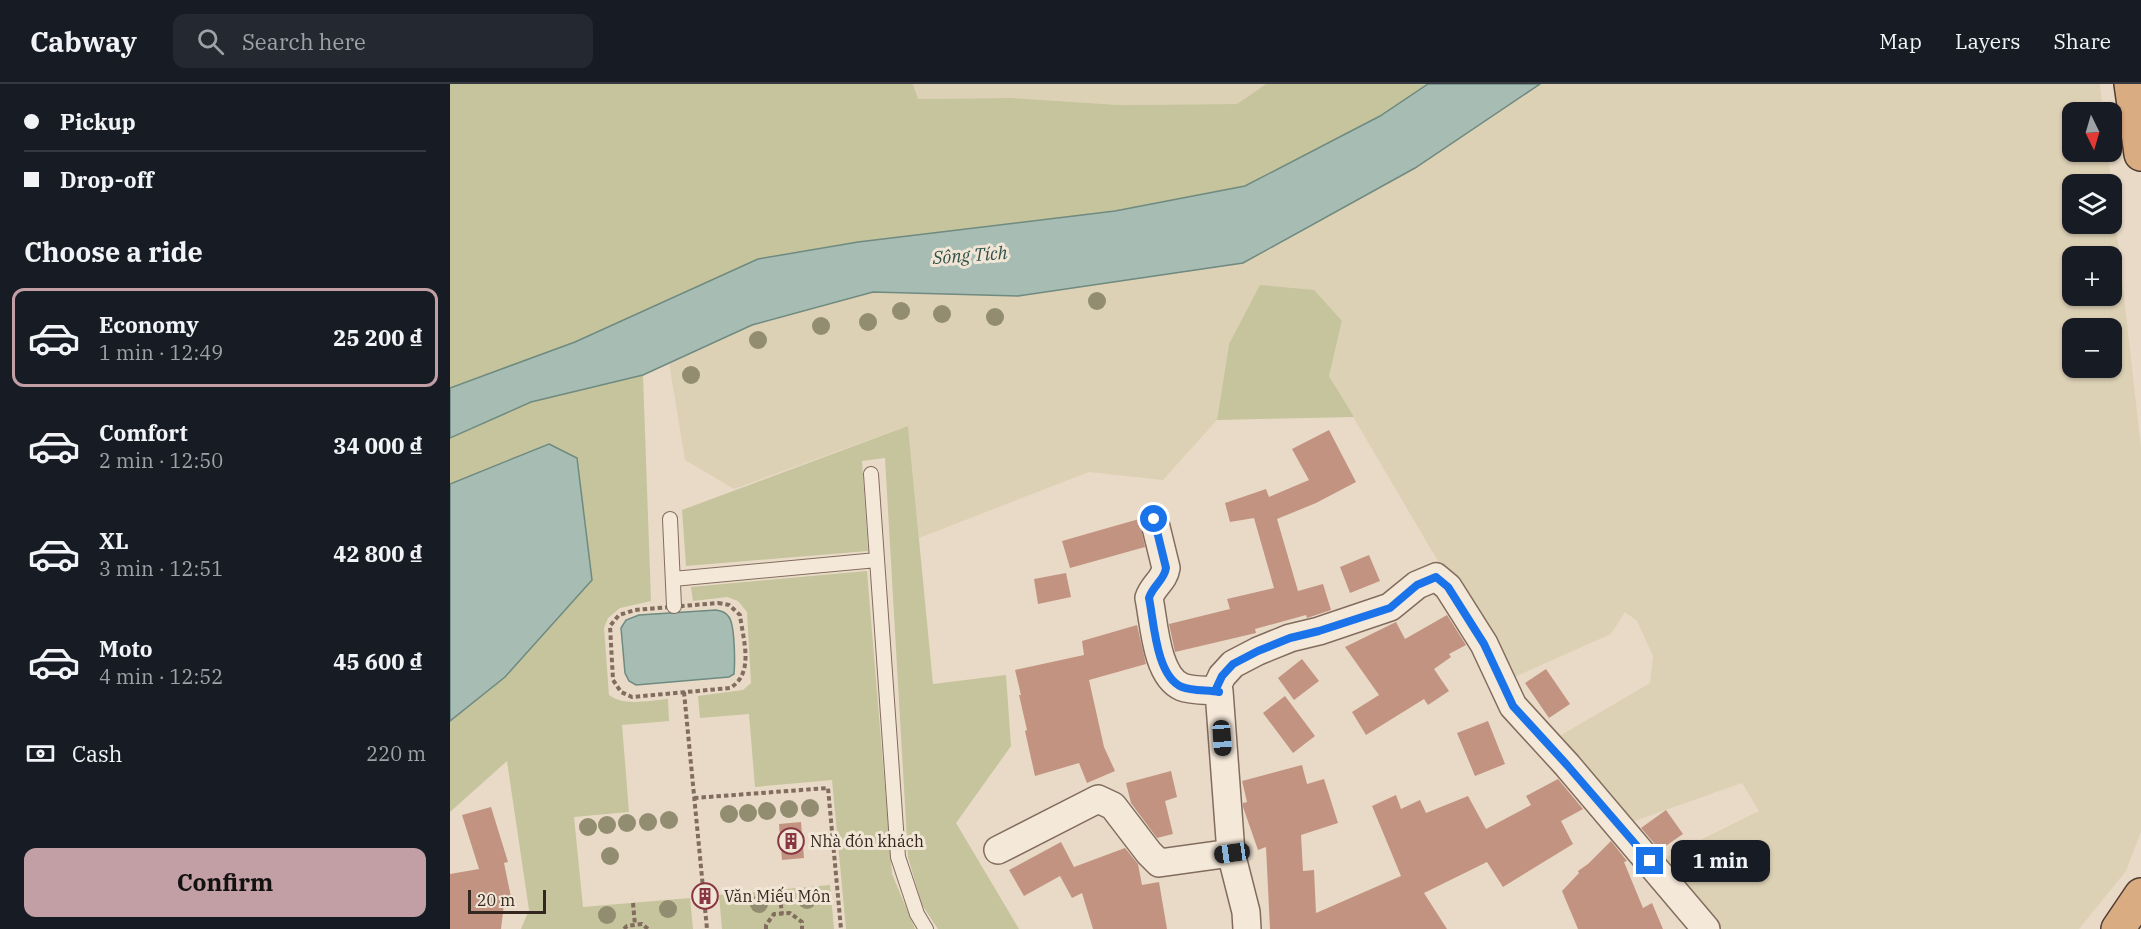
<!DOCTYPE html>
<html lang="en">
<head>
<meta charset="utf-8">
<style>
	body { margin:0; font-family:"IBM Plex Serif",serif; background:#242831; color:#f1f3f6; height:100vh; display:flex; flex-direction:column; font-size:22px; white-space:nowrap }
	* { box-sizing:border-box; margin:0 }
	p { font-size:20px; color:#9ea1a6 }
	.icon { flex:none; width:33px; height:33px; fill:none; stroke:currentColor; stroke-width:2; stroke-linecap:round; stroke-linejoin:round }
	.map { position:relative; flex:1; overflow:hidden }
	.details { display:flex; flex-direction:column; background:#171b24; width:450px }
	.details>* { flex:none }
	.guide { display:grid; align-content:center; height:132px; padding:0 24px; background:#171b24 }
	.needle { width:39px; rotate:175deg }
	.fabs { position:absolute; left:1612px; top:18px; display:grid; gap:12px }
	.fabs a { display:grid; place-items:center; width:60px; height:60px; border-radius:12px; background:#171b24; box-shadow:0 2px 4px #0004; font-size:30px }
	.scale { position:absolute; left:18px; bottom:15px; width:78px; box-sizing:border-box; padding-left:6px; border:3px solid #342720; border-top:0; font-size:16px; line-height:21px; white-space:nowrap; color:#342720; -webkit-text-stroke:4px #f1e5d5; paint-order:stroke }
	.end { position:absolute; width:27px; height:27px; margin:-14px; border:8px solid #1a73e8; background:#fff; box-shadow:0 0 0 3px #fff }
	.from { border-radius:50% }
	.bubble { position:absolute; height:42px; border-radius:12px; background:#171b24; box-shadow:0 2px 4px #0004; font-size:20px; font-weight:700; line-height:42px; text-align:center }
	.car { position:absolute; width:18px; height:36px; margin:-18px -9px; border-radius:8px; box-shadow:0 0 4px 2px #0007; background:linear-gradient(#222 24%,#8ab4d8 0 40%,#222 0 76%,#8ab4d8 0 86%,#222 0) }
	.guide b { display:flex; align-items:center; gap:21px; height:57px; font-size:22px }
	.guide b+b { border-top:2px solid #363941 }
	.guide i { width:15px; height:15px; background:#f1f3f6 }
	ul { padding:0; list-style:none }
	li { display:flex; align-items:center; gap:18px; height:99px; margin:0 12px 9px; padding:0 12px; border:3px solid transparent; border-radius:12px }
	li div { flex:1 }
	li b { display:block; font-size:22px }
	li em { font-style:normal; font-weight:700 }
	li.selected { border-color:#c29ea5 }
	li>.icon { width:54px; height:54px; stroke-width:1.5 }
	h2 { padding:0 24px; font-size:27px; line-height:72px }
	.pay { display:flex; align-items:center; gap:15px; height:66px; padding:0 24px; font-size:22px }
	.pay p { margin-inline-start:auto }
	.button { display:flex; gap:12px; margin-top:auto; padding:12px 24px }
	.button a { flex:1; height:69px; border-radius:12px; background:#c29ea5; color:#111; font-size:24px; font-weight:700; line-height:69px; text-align:center }
	header { display:flex; align-items:center; gap:36px; box-sizing:border-box; height:84px; padding:0 30px; background:#171b24; border-bottom:2px solid #363941 }
	header strong { font-size:28px }
	nav { display:flex; gap:33px; margin-inline-start:auto; font-size:21px }
	.search { width:420px; height:54px; background:#242831; display:flex; align-items:center; gap:15px; box-sizing:border-box; padding:0 21px; border-radius:12px; color:#9ea1a6; font-size:22px }
	main { display:flex; flex:1; min-height:0 }
	.map>svg:first-child { display:block }
</style>
</head>
<body>
<header>
<strong>Cabway</strong>
<div class="search"><svg class="icon" aria-label="search" viewBox="0 0 24 24"><circle cx="10" cy="10" r="6"/><path d="M15 15l6 6"/></svg>Search here</div>
<nav><a>Map</a><a>Layers</a><a>Share</a></nav>
</header>
<main>
<section class="details">
<div class="guide">
<b><i class="from"></i>Pickup</b>
<b><i></i>Drop-off</b>
</div>
<h2>Choose a ride</h2>
<ul>
<li class="selected"><svg class="icon" aria-label="car" viewBox="0 0 24 24"><path d="M5 17H2v-5l4-1 3-4h7l3 4 3 1v5h-3M9 17h6M6 11h13"/><circle cx="7" cy="17" r="2"/><circle cx="17" cy="17" r="2"/></svg><div><b>Economy</b><p>1 min · 12:49</p></div><em>25 200 ₫</em></li>
<li><svg class="icon" aria-label="car" viewBox="0 0 24 24"><path d="M5 17H2v-5l4-1 3-4h7l3 4 3 1v5h-3M9 17h6M6 11h13"/><circle cx="7" cy="17" r="2"/><circle cx="17" cy="17" r="2"/></svg><div><b>Comfort</b><p>2 min · 12:50</p></div><em>34 000 ₫</em></li>
<li><svg class="icon" aria-label="car" viewBox="0 0 24 24"><path d="M5 17H2v-5l4-1 3-4h7l3 4 3 1v5h-3M9 17h6M6 11h13"/><circle cx="7" cy="17" r="2"/><circle cx="17" cy="17" r="2"/></svg><div><b>XL</b><p>3 min · 12:51</p></div><em>42 800 ₫</em></li>
<li><svg class="icon" aria-label="car" viewBox="0 0 24 24"><path d="M5 17H2v-5l4-1 3-4h7l3 4 3 1v5h-3M9 17h6M6 11h13"/><circle cx="7" cy="17" r="2"/><circle cx="17" cy="17" r="2"/></svg><div><b>Moto</b><p>4 min · 12:52</p></div><em>45 600 ₫</em></li>
</ul>
<div class="pay"><svg class="icon" aria-label="cash" viewBox="0 0 24 24"><path d="M3 7h18v10H3z"/><circle cx="12" cy="12" r="2"/></svg>Cash<p>220 m</p></div>
<div class="button"><a>Confirm</a></div>
</section>
<div class="map">
<svg width="1691" height="845" viewBox="0 0 1691 845">
	<rect width="100%" height="100%" fill="#e9dac7"/>
	<!-- farmland -->
	<path fill="#ddd1b5" fill-rule="evenodd" d="M 463,0 L 816,0 L 787,20 L 668,21 L 562,14 L 468,15 Z
		M 1090,0 L 1650,0 L 1653,28 L 1623,28 L 1623,68 L 1658,68 L 1661,100 L 1623,100 L 1623,140 L 1662,140 L 1662,107 L 1691,363 L 1691,748 L 1676,787 L 1629,845 L 1267,845 L 1206,778 L 1309,727 L 1292,699 L 1176,740 L 1101,657 L 1200,599 L 1203,572 L 1187,537 L 1175,528 L 1161,550 L 1058,596 L 879,292 L 892,237 L 779,260 L 767,336 L 713,396 L 639,388 L 469,454 L 458,342 L 284,405 L 235,376 L 219,279 L 302,241 L 423,208 L 568,212 L 965,84 ZM 1623,172 L 1662,172 L 1662,212 L 1623,212 ZM 1623,244 L 1662,244 L 1662,284 L 1623,284 Z"/>
	<!-- green -->
	<path fill="#c5c49c" d="M 0,0 L 463,0 L 468,15 L 562,14 L 669,21 L 787,20 L 816,0 L 978,0 L 930,32 L 795,102 L 665,127 L 408,158 L 0,304 Z
		M 810,201 L 864,206 L 892,237 L 879,292 L 904,333 L 767,336 L 779,260 Z
		M 193,291 L 201,517 L 170,524 L 158,534 L 154,544 L 159,611 C 174,623 200,616 218,615 L 219,637 L 172,641 L 179,728 L 124,733 L 133,823 L 240,814 L 243,845 L 71,845 L 79,826 L 57,677 L 0,728 L 0,637 L 55,593 L 99,360 L 0,400 L 0,354 L 81,318 Z
		M 458,342 L 483,600 L 556,591 L 561,662 L 506,739 L 569,845 L 488,845 L 472,821 L 458,773 L 435,374 L 412,377 L 418,467 L 236,482 L 232,426 Z
		M 417,487 L 442,790 L 465,845 L 396,845 L 382,696 L 305,703 L 299,630 L 250,634 L 248,612 L 293,606 L 301,599 L 297,528 L 288,517 L 277,513 L 243,517 L 241,503 Z
		M 380,801 L 384,845 L 272,845 L 269,811 Z"/>
	<!-- water -->
	<path fill="#a7bdb3" stroke="#6f8a80" stroke-width="1.5" d="M 978,0 L 1090,0 L 965,84 L 793,179 L 568,212 L 423,208 L 302,241 L 193,291 L 81,318 L 0,354 L 0,304 L 125,258 L 308,175 L 408,158 L 665,127 L 795,102 L 930,32 Z
		M 99,360 L 127,374 L 142,496 L 55,593 L 0,637 L 0,400 Z
		M 266,526 C 271,527 276,528 279,533 C 285,542 285,578 284,590 L 279,593 L 186,601 L 179,597 L 175,589 L 171,544 L 176,536 L 189,531 Z"/>
	<!-- building -->
	<path fill="#c29381" d="M 879,346 L 906,398 L 866,419 L 827,435 L 848,507 L 873,500 L 881,526 L 857,534 L 856,531 L 805,545 L 806,549 L 725,568 L 719,540 L 780,525 L 777,515 L 824,504 L 804,434 L 780,438 L 775,419 L 816,405 L 819,413 L 859,396 L 842,365 Z
		M 689,435 L 695,463 L 620,484 L 612,457 Z
		M 919,471 L 930,497 L 900,509 L 890,483 Z
		M 616,489 L 621,513 L 588,520 L 584,495 Z
		M 997,531 L 1016,561 L 999,570 L 1001,573 L 984,585 L 999,607 L 978,621 L 974,615 L 916,651 L 902,628 L 929,611 L 895,563 L 946,538 L 955,555 Z
		M 687,541 L 696,580 L 639,596 L 654,663 L 665,687 L 637,699 L 629,679 L 585,692 L 575,647 L 577,646 L 569,611 L 571,611 L 565,586 L 634,571 L 632,557 Z
		M 852,575 L 869,597 L 844,616 L 828,594 Z
		M 1096,585 L 1120,620 L 1099,634 L 1075,599 Z
		M 835,612 L 865,652 L 843,669 L 813,629 Z
		M 1038,637 L 1055,680 L 1025,692 L 1007,649 Z
		M 852,681 L 857,700 L 874,695 L 888,739 L 851,751 L 853,787 L 864,786 L 866,829 L 951,792 L 922,722 L 946,711 L 951,725 L 970,716 L 976,729 L 1018,712 L 1036,745 L 1081,721 L 1076,712 L 1108,695 L 1133,725 L 1111,737 L 1123,760 L 1053,803 L 1037,778 L 974,809 L 997,845 L 820,845 L 816,763 L 808,766 L 793,723 L 793,719 L 797,718 L 792,697 Z
		M 721,687 L 727,713 L 715,717 L 723,750 L 707,754 L 681,719 L 676,699 Z
		M 41,723 L 58,778 L 54,779 L 62,818 L 54,820 L 51,845 L 0,845 L 0,790 L 29,785 L 12,731 Z
		M 1216,726 L 1233,750 L 1210,766 L 1191,744 Z
		M 351,738 L 354,774 L 332,776 L 329,740 Z
		M 1161,757 L 1177,777 L 1174,778 L 1193,824 L 1202,819 L 1213,845 L 1128,845 L 1112,807 L 1129,789 L 1128,787 L 1138,780 Z
		M 611,758 L 624,783 L 675,764 L 688,780 L 692,801 L 709,798 L 717,845 L 643,845 L 632,809 L 622,814 L 610,792 L 574,812 L 559,786 Z"/>
	<g fill="none" stroke-linecap="round" stroke-linejoin="round">
		<!-- service casing -->
		<g stroke="#826c5e" stroke-width="16">
			<path id="service" d="M 421,390 L 448,773 L 467,830 L 476,845
				M 220,435 L 224,522
				M 223,495 L 427,476"/>
		</g>
		<!-- minor casing -->
		<g stroke="#826c5e" stroke-width="30">
			<path id="minor" d="M 704,435 L 716,484 C 714,497 703,501 699,514 C 704,538 706,592 732,603 C 742,607 758,606 769,607
				M 548,766 L 648,715 L 663,722 L 699,769 L 709,779 L 781,769
				M 797,845 L 796,828 L 781,769 L 769,607 L 765,607 L 772,592 L 783,580 L 808,567 L 840,554 L 869,547 L 940,523 L 967,501 L 986,493 L 998,503 L 1034,560 L 1063,622 L 1117,681 L 1256,845"/>
		</g>
		<!-- trunk casing -->
		<g stroke="#503c32" stroke-width="36">
			<path id="trunk" d="M 1681,0 L 1691,70
				M 1668,845 L 1691,811"/>
		</g>
		<!-- path -->
		<path stroke="#826c5e" stroke-width="4" stroke-dasharray="4.5 3" stroke-linecap="butt" d="M 268,519 L 279,521 L 290,531 C 293,556 305,589 280,604 L 182,613 L 171,608 L 163,596 L 160,542 L 169,531 L 185,526 Z
			M 234,608 L 257,845
			M 244,714 L 378,704 L 391,845
			M 329,805 L 332,830
			M 183,819 L 185,841
			M 174,845 L 177,842 L 192,840 L 198,845
			M 316,845 L 316,841 L 324,830 L 340,829 L 352,838 L 352,845"/>
		<!-- service -->
		<use href="#service" stroke="#f4e8d9" stroke-width="14"/>
		<!-- minor -->
		<use href="#minor" stroke="#f4e8d9" stroke-width="27"/>
		<!-- trunk -->
		<use href="#trunk" stroke="#daac82" stroke-width="33"/>
	</g>
	<!-- trees -->
	<g fill="#928d70">
		<circle cx="647" cy="217" r="9"/>
		<circle cx="451" cy="227" r="9"/>
		<circle cx="492" cy="230" r="9"/>
		<circle cx="545" cy="233" r="9"/>
		<circle cx="418" cy="238" r="9"/>
		<circle cx="371" cy="242" r="9"/>
		<circle cx="308" cy="256" r="9"/>
		<circle cx="241" cy="291" r="9"/>
		<circle cx="360" cy="724" r="9"/>
		<circle cx="339" cy="725" r="9"/>
		<circle cx="317" cy="727" r="9"/>
		<circle cx="298" cy="729" r="9"/>
		<circle cx="279" cy="730" r="9"/>
		<circle cx="219" cy="736" r="9"/>
		<circle cx="198" cy="738" r="9"/>
		<circle cx="177" cy="739" r="9"/>
		<circle cx="157" cy="741" r="9"/>
		<circle cx="138" cy="743" r="9"/>
		<circle cx="160" cy="772" r="9"/>
		<circle cx="357" cy="816" r="9"/>
		<circle cx="309" cy="820" r="9"/>
		<circle cx="218" cy="825" r="9"/>
		<circle cx="157" cy="831" r="9"/>
	</g>
	<g fill="none" stroke-linecap="round" stroke-linejoin="round">
		<!-- route -->
		<path stroke="#1a73e8" stroke-width="8" d="M 704,435 L 716,484 C 714,497 703,501 699,514 C 704,538 706,592 732,603 C 742,607 758,606 769,608 L 765,607 L 772,592 L 783,580 L 808,567 L 840,554 L 869,547 L 940,524 L 967,501 L 986,493 L 998,503 L 1034,560 L 1063,622 L 1117,681 L 1200,777"/>
	</g>
	<!-- icons -->
	<defs>
		<g id="building-ring" transform="scale(1.35)"><circle r="9.5" fill="#f1e5d5" stroke="#893643" stroke-width="1.5"/><path d="M-4-6H4V6H1V3H-1V6H-4ZM-2.5-4.3h1.7v1.8h-1.7ZM.8-4.3h1.7v1.8H.8ZM-2.5-1h1.7V.8h-1.7ZM.8-1h1.7V.8H.8Z" fill="#893643"/></g>
	</defs>
	<g fill-rule="evenodd">
		<use href="#building-ring" x="341" y="757"/>
		<use href="#building-ring" x="255" y="812"/>
	</g>
	<g text-anchor="middle" dominant-baseline="central" stroke-width="6" stroke-linejoin="round" paint-order="stroke">
		<!-- poi labels -->
		<g font-size="16" fill="#342720" stroke="#f1e5d5" text-anchor="start">
			<text x="360" y="757">Nhà đón khách</text>
			<text x="274" y="812">Văn Miếu Môn</text>
		</g>
		<!-- water labels -->
		<g font-size="18" font-style="italic" fill="#31524b" stroke="#f1e5d5">
			<text transform="translate(520 171) rotate(-4)">Sông Tích</text>
		</g>
	</g>
</svg>
<div class="fabs">
<a><svg class="needle" viewBox="-14 -14 28 28"><path d="M0-13l5 13h-10z" fill="#e53935"/><path d="M0 13l5-13h-10z" fill="#9ea1a6"/></svg></a>
<a><svg class="icon" aria-label="layers" viewBox="0 0 24 24"><path d="M12 4l9 5-9 5-9-5zM3 14l9 5 9-5"/></svg></a>
<a>+</a>
<a>−</a>
</div>
<div class="scale">20 m</div>
<i class="end from" style="left:704px;top:435px"></i>
<i class="end" style="left:1200px;top:777px"></i>
<div class="bubble" style="left:1221px;top:756px;width:99px">1 min</div>
<i class="car" style="left:772px;top:654px;rotate:176deg"></i>
<i class="car" style="left:782px;top:769px;rotate:262deg"></i>
</div>
</main>
</body>
</html>
